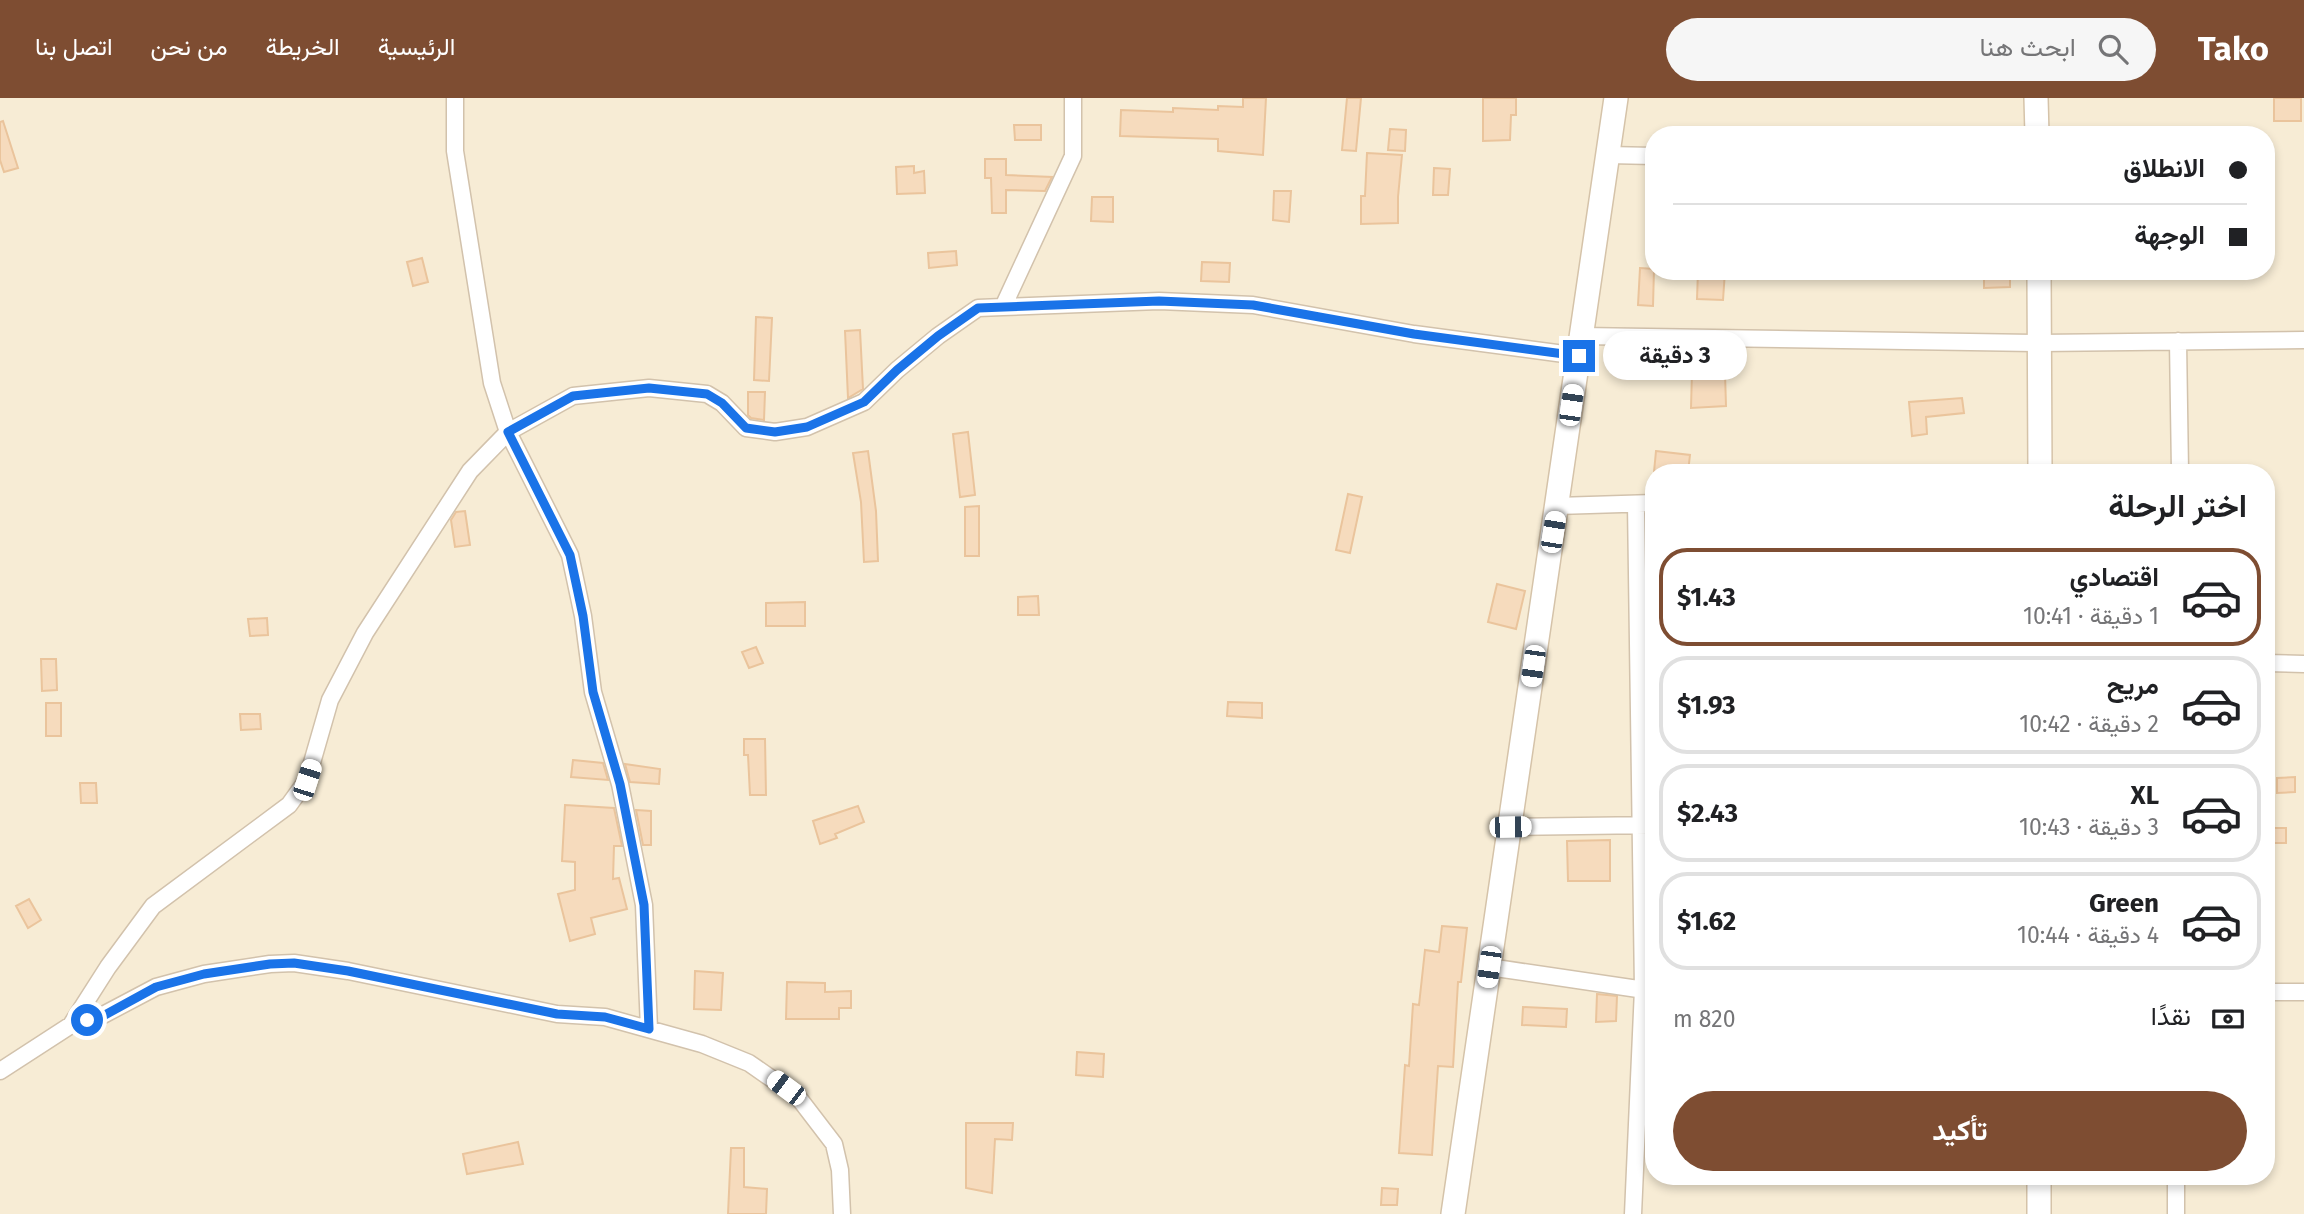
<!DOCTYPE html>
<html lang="ar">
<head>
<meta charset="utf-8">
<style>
	body { margin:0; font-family:"Fira Sans",Vazirmatn,sans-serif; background:#f6f6f6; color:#202124; direction:rtl; height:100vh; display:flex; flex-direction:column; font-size:26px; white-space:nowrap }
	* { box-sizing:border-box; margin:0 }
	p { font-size:23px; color:#757577 }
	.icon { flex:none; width:38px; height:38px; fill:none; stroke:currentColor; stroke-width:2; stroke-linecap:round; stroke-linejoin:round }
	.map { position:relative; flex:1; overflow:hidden; direction:ltr }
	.sheet { position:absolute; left:1645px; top:366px; width:630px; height:721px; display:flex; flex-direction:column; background:#fff; border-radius:28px; box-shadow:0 4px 10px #0003; direction:rtl }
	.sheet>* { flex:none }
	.hud { position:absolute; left:1645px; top:28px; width:630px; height:154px; border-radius:28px; box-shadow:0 4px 10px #0003; direction:rtl; display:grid; align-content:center; height:154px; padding:0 28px; background:#fff }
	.end { position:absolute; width:32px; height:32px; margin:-16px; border:9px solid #1a73e8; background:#fff; box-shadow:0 0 0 4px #fff }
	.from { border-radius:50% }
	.bubble { position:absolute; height:49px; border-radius:24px; background:#fff; box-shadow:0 4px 10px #0003; font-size:23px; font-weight:700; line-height:49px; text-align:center; direction:rtl }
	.car { position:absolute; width:21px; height:42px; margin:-21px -10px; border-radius:9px; box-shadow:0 0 5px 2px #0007; background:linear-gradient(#fff 24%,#345 0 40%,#fff 0 76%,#345 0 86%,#fff 0) }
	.hud b { display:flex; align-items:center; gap:24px; height:66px; font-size:26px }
	.hud b+b { border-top:2px solid #e0e0e0 }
	.hud i { width:18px; height:18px; background:#202124 }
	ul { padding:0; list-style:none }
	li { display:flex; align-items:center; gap:21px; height:98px; margin:0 14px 10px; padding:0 14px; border:4px solid #e0e0e0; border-radius:28px }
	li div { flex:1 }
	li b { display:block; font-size:26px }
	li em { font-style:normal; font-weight:700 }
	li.on { border-color:#7e4d32 }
	li>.icon { width:63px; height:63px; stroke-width:1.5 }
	h2 { padding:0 28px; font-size:32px; line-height:84px }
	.pay { display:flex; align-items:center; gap:18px; height:77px; padding:0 28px; font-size:26px }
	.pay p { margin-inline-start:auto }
	.button { display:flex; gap:14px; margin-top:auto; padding:14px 28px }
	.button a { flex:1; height:80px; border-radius:42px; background:#7e4d32; color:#fff; font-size:28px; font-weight:700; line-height:80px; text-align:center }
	header { display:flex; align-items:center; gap:42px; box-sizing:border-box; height:98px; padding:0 35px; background:#7e4d32; color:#fff }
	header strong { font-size:33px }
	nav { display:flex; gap:38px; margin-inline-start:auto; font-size:24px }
	.search { width:490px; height:63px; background:#f6f6f6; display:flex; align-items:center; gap:18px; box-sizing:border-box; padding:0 24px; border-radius:38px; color:#757577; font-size:26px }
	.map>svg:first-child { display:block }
</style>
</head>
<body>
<header>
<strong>Tako</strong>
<div class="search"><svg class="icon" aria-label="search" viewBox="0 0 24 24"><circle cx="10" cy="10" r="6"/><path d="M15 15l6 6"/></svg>ابحث هنا</div>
<nav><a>الرئيسية</a><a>الخريطة</a><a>من نحن</a><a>اتصل بنا</a></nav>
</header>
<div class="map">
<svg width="2304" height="1116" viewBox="0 0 2304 1116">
	<rect width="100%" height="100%" fill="#fef8e8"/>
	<!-- residential -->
	<path fill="#f7ecd5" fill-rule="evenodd" d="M 0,0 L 2304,0 L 2304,1116 L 0,1116 ZM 1654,37 L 2266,37 L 2266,173 L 1654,173 ZM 1654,374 L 2266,374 L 2266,1078 L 1654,1078 Z"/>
	<!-- building -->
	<path fill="#f6dbbd" stroke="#eac49c" stroke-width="2" d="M 1243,0 L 1266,0 L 1263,57 L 1218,53 L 1218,41 L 1120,38 L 1121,12 L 1173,14 L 1173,10 L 1218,12 L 1218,8 L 1243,9 Z
		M 1347,0 L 1361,0 L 1356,53 L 1342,52 Z
		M 1483,0 L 1516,0 L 1516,17 L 1511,17 L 1510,42 L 1483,43 Z
		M 2274,0 L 2301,0 L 2301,23 L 2274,23 Z
		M 3,23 L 18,70 L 4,74 L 0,62 L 0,24 Z
		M 1014,27 L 1041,27 L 1041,42 L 1015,42 Z
		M 1390,31 L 1406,32 L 1405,53 L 1388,52 Z
		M 1367,55 L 1402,57 L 1398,99 L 1398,125 L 1361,126 L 1361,98 L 1365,98 Z
		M 985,61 L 1006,61 L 1006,77 L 1052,79 L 1045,93 L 1006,92 L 1006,115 L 992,115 L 991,80 L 985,80 Z
		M 914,68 L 914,75 L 924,73 L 925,95 L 897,96 L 896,69 Z
		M 1434,70 L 1450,71 L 1448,97 L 1433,97 Z
		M 1274,93 L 1291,93 L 1289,124 L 1273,122 Z
		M 1092,99 L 1113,99 L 1113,124 L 1091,123 Z
		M 956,153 L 957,167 L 929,170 L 928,155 Z
		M 422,160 L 428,184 L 413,188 L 407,164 Z
		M 1202,164 L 1230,165 L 1229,184 L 1201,183 Z
		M 1640,170 L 1654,171 L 1653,208 L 1638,207 Z
		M 1698,173 L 1725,173 L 1723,202 L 1697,201 Z
		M 1984,173 L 2010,173 L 2010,189 L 1984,190 Z
		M 756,219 L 772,220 L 769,283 L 754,282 Z
		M 860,232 L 863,291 L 848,300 L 845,233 Z
		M 1692,273 L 1725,275 L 1726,308 L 1691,310 Z
		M 748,294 L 765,294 L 764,322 L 751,320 L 748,317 Z
		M 1962,300 L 1964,315 L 1926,319 L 1927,336 L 1912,338 L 1909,304 Z
		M 968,334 L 975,397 L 960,399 L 953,336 Z
		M 868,353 L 876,413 L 878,463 L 864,464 L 861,404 L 853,355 Z
		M 1656,353 L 1690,357 L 1688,374 L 1654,374 Z
		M 1348,396 L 1362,399 L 1350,455 L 1336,452 Z
		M 979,408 L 979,458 L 965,458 L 965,409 Z
		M 465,413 L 470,447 L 455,449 L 451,422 L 456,414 Z
		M 1497,486 L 1525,493 L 1516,531 L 1488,524 Z
		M 1038,498 L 1039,517 L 1018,517 L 1018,499 Z
		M 805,504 L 805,528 L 766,528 L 766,505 Z
		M 267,520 L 268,537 L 250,538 L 248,521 Z
		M 756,549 L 763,565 L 749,570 L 742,554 Z
		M 41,561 L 56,561 L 57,592 L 42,593 Z
		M 1228,604 L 1262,605 L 1262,620 L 1227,618 Z
		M 46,605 L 61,605 L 61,638 L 46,638 Z
		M 240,616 L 260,616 L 261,631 L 241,632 Z
		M 744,641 L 765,641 L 766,697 L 750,697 L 748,657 L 744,657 Z
		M 573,662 L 603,665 L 608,682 L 571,679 Z
		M 625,666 L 660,671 L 659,686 L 630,684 Z
		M 2295,679 L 2295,694 L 2277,695 L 2277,680 Z
		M 80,685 L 96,685 L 97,705 L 81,705 Z
		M 565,707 L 614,710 L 622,748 L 614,748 L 613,781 L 619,780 L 627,811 L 591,820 L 595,836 L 570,843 L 558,796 L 575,792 L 575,764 L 562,763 Z
		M 858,708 L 864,724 L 835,736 L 837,740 L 820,746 L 813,723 Z
		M 636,712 L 651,713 L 651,747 L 643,747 Z
		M 2266,730 L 2286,730 L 2286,745 L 2266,745 Z
		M 1610,742 L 1610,783 L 1568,783 L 1567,743 Z
		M 29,801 L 41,822 L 28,830 L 16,808 Z
		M 1442,828 L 1467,830 L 1461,884 L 1458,884 L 1453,969 L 1438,968 L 1432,1057 L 1399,1055 L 1405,967 L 1409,968 L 1413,906 L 1419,907 L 1425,852 L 1439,854 Z
		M 695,873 L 723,875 L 721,912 L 694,911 Z
		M 787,884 L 825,885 L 825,894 L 851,893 L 851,910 L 839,910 L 839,921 L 786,921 Z
		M 1597,896 L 1617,898 L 1616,923 L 1596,924 Z
		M 1523,909 L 1567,911 L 1566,929 L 1522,927 Z
		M 1077,954 L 1104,956 L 1103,979 L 1076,977 Z
		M 966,1025 L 1013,1025 L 1012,1042 L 995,1041 L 992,1095 L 966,1090 Z
		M 518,1044 L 523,1066 L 467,1076 L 463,1056 Z
		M 731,1050 L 744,1050 L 744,1089 L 767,1091 L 766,1116 L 728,1116 Z
		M 1382,1090 L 1398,1091 L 1397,1107 L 1381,1107 Z"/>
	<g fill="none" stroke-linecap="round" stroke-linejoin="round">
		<!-- street casing -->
		<g stroke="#d2c2ac" stroke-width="19">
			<path id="street" d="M 455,0 L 455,53 L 492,285 L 508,334 L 570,457 L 583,518 L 593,594 L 620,686 L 644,807 L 649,931
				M 1608,57 L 1654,58
				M 1003,209 L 1073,58 L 1073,0
				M 1581,238 L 2040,245 L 2304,242
				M 2178,243 L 2180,374
				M 1557,408 L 1654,405
				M 2266,565 L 2304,566
				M 1510,729 L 1654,727
				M 1489,869 L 1638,891 L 1653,891
				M 2266,894 L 2304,894
				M 71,927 L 103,917 L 156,889 L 204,876 L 270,866 L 294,865 L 348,873 L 557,916 L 605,919 L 702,946 L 749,965 L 798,999 L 834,1046 L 840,1072 L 842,1116
				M 0,973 L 71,927 L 108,869 L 153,808 L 289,707 L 307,682 L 330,602 L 365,535 L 470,373 L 508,334 L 573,298 L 649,290 L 707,296 L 722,305 L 746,330 L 775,334 L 807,329 L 864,304 L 897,272 L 938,238 L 978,210 L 1003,209 L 1159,203 L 1253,207 L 1414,236 L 1579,258
				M 2176,1078 L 2176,1116
				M 1633,1116 L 1643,891 L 1636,406"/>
		</g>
		<!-- secondary casing -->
		<g stroke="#d5c3a9" stroke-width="26">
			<path id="secondary" d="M 2036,0 L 2037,37
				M 2039,173 L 2040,374
				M 2039,1078 L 2039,1116
				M 1453,1116 L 1616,0"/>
		</g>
		<!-- street -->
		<use href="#street" stroke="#fff" stroke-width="16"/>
		<!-- secondary -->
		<use href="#secondary" stroke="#fff" stroke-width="23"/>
	</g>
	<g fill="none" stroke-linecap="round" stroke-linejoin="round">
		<!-- route -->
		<path stroke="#1a73e8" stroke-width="9" d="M 87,922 L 103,918 L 156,889 L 204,876 L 270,866 L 294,865 L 348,873 L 557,916 L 605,919 L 649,931 L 644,807 L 620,686 L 593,594 L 583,518 L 570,457 L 508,334 L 573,298 L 649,290 L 707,296 L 722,305 L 746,330 L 775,334 L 807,329 L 864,304 L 897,272 L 938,238 L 978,210 L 1159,203 L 1253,207 L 1414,236 L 1579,258"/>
	</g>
</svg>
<i class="end from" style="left:87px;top:922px"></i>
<i class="end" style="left:1579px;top:258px"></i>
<div class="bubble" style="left:1603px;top:233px;width:144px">3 دقيقة</div>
<i class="car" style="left:1571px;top:307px;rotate:8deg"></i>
<i class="car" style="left:1553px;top:434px;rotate:9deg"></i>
<i class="car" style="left:1533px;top:568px;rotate:188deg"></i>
<i class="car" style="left:307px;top:682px;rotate:18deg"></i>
<i class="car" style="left:1510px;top:729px;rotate:89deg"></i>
<i class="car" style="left:1489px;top:869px;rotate:188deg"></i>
<i class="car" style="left:786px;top:990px;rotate:307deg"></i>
<div class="hud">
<b><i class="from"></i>الانطلاق</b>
<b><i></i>الوجهة</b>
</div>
<section class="sheet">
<h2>اختر الرحلة</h2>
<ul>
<li class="on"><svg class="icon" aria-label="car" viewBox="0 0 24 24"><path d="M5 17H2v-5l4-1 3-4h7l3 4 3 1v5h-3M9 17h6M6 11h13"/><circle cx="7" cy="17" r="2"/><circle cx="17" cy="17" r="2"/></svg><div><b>اقتصادي</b><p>1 دقيقة · 10:41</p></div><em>$1.43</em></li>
<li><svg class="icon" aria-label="car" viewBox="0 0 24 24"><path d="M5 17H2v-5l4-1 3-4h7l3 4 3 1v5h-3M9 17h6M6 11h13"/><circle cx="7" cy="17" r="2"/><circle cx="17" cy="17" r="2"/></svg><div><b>مريح</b><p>2 دقيقة · 10:42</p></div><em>$1.93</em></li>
<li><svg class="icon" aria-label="car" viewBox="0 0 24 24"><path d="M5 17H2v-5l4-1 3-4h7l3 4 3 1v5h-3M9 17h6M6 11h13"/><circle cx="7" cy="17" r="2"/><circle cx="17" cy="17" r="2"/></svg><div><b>XL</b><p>3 دقيقة · 10:43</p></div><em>$2.43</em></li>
<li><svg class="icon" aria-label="car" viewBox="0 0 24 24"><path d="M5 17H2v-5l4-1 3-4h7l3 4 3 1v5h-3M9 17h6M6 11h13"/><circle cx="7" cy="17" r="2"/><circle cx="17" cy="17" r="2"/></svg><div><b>Green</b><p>4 دقيقة · 10:44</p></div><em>$1.62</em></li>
</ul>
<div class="pay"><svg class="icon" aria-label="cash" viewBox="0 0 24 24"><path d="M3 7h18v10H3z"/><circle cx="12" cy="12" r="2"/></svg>نقدًا<p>820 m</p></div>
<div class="button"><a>تأكيد</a></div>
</section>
</div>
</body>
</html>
